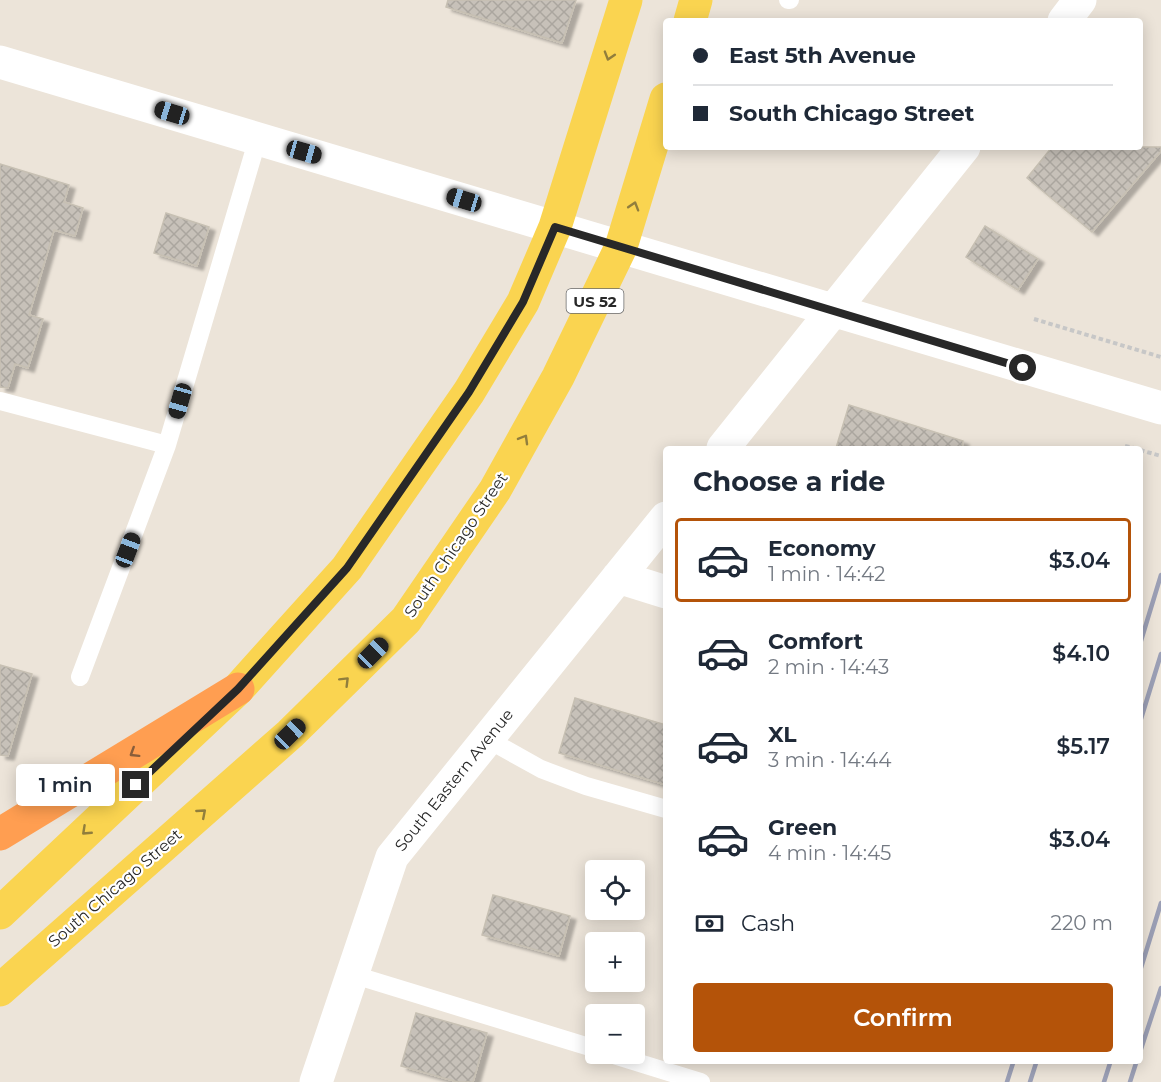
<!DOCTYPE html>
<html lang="en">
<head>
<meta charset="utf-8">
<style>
	body { margin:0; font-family:Montserrat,sans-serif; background:#f6f6f7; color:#1f2937; height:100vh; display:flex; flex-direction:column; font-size:22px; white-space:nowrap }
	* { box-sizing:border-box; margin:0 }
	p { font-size:20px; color:#747a83 }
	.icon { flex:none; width:33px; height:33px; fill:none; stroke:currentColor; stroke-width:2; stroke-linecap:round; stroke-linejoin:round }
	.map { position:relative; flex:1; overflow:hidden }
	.drawer { position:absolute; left:663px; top:446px; width:480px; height:618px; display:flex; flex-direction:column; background:#fff; border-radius:6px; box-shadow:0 3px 15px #0003 }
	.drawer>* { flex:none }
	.banner { position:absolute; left:663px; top:18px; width:480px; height:132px; border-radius:6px; box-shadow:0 3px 15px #0003; display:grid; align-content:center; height:132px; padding:0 30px; background:#fff }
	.buttons { position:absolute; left:585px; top:860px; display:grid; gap:12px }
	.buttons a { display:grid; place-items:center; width:60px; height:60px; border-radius:6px; background:#fff; box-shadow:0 3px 15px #0003; font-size:30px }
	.end { position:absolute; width:27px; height:27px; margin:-14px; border:8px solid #282828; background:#fff; box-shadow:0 0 0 3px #fff }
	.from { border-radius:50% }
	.bubble { position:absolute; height:42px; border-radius:6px; background:#fff; box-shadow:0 3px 15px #0003; font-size:20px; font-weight:600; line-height:42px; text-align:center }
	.car { position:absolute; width:18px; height:36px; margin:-18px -9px; border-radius:8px; box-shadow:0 0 4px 2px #0007; background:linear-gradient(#222 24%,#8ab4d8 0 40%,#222 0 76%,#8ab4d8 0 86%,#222 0) }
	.banner b { display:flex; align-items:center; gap:21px; height:57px; font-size:22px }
	.banner b+b { border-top:2px solid #e0e1e3 }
	.banner i { width:15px; height:15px; background:#1f2937 }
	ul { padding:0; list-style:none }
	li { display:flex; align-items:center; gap:18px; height:84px; margin:0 12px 9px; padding:0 18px; border:3px solid transparent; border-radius:6px }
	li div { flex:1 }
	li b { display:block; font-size:22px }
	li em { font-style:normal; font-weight:600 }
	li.selected { border-color:#b45309 }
	li>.icon { width:54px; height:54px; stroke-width:1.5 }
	h2 { padding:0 30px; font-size:27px; line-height:72px }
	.pay { display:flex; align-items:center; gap:15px; height:66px; padding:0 30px; font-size:22px }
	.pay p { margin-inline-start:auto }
	.button { display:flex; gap:12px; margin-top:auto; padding:12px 30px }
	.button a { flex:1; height:69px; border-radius:6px; background:#b45309; color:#fff; font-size:24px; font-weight:600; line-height:69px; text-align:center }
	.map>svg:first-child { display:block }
</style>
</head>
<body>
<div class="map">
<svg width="1161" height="1082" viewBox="0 0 1161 1082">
	<defs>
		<pattern id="building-cross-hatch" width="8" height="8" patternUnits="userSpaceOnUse" patternTransform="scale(1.5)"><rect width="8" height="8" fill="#c7c1b9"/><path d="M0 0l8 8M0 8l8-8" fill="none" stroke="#aba69f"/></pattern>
		<filter id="shadow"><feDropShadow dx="6" dy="4" stdDeviation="1.5" flood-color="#0004"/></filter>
	</defs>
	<rect width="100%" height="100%" fill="#ece4d9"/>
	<!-- building -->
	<path fill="url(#building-cross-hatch)" stroke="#c7c0b3" stroke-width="1.5" filter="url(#shadow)" d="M 448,0 L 576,0 L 562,43 L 446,7 Z
		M 1052,147 L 1161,147 L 1161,151 L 1092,232 L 1027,178 Z
		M 0,164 L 69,185 L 64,202 L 83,208 L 75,236 L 54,230 L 29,315 L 43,319 L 28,368 L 15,364 L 8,388 L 0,387 Z
		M 166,213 L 209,227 L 197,266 L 154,253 Z
		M 985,226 L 1038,259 L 1018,290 L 966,257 Z
		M 849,405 L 963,441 L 962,448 L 836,448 Z
		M 0,665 L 32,674 L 8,756 L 0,755 Z
		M 575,698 L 666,725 L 666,785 L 559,753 Z
		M 493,895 L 570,916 L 559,956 L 482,935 Z
		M 416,1013 L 487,1033 L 473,1082 L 458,1082 L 401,1066 Z"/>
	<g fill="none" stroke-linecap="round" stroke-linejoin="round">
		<!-- path -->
		<path stroke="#c7c7c7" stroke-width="4" stroke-dasharray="4.5 3" stroke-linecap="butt" d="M 1034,319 L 1161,357
			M 1125,446 L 1134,448
			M 1140,450 L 1161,456"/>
		<!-- service -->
		<path stroke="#fff" stroke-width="18" d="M 788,0 L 790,0
			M 0,401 L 167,445 L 258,138
			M 80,677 L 167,445
			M 487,739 L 541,769 L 586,786 L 666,809
			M 351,974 L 596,1049
			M 607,1053 L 701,1082"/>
		<!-- minor -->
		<path stroke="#fff" stroke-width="33" d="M 1064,21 L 1080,0
			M 0,62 L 1161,408
			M 723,448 L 964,147
			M 618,577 L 666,592
			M 316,1082 L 392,857 L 666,518"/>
		<!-- primary -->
		<path stroke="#fad450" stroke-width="33" d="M 690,21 L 696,0
			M 0,913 L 238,689 L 347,568 L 469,392 L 523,302 L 555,227 L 626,0
			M 0,990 L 290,734 L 406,620 L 495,490 L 558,377 L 621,247 L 666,99"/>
		<!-- motorway -->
		<path stroke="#ff9e51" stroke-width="33" d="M 0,834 L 238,689"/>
		<!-- rail -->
		<path stroke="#9b9fb5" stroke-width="4.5" d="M 1140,644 L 1161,575
			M 1140,722 L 1161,654
			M 1140,971 L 1161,903
			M 1140,1052 L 1161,988
			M 1007,1082 L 1014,1060
			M 1030,1082 L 1037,1060
			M 1104,1082 L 1111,1060
			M 1130,1082 L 1137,1060"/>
	</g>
	<!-- one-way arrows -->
	<defs><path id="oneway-chevron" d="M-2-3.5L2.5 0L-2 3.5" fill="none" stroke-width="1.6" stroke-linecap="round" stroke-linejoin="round" transform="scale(1.5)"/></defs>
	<g stroke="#917e3c">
		<use href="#oneway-chevron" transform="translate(609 56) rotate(107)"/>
		<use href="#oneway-chevron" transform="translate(634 206) rotate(-73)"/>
		<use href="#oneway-chevron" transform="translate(524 439) rotate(-60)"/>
		<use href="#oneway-chevron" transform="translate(345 681) rotate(-45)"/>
		<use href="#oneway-chevron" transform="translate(202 813) rotate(-41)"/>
		<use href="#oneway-chevron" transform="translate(86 831) rotate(137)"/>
	</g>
	<use stroke="#895d3a" href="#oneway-chevron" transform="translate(134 753) rotate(148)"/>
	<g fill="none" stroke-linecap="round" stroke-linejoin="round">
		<!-- route -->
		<path stroke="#282828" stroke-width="8" d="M 136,785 L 238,689 L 347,568 L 469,392 L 523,302 L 555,227 L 1023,368"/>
	</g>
	<g text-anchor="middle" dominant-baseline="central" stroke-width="4.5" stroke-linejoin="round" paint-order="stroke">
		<!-- shield labels -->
		<rect fill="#fff" stroke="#686868" stroke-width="1.5" x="566.5" y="289" width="57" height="24" rx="4.5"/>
		<g font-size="15" font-weight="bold" fill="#282828">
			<text x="595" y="301">US 52</text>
		</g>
		<!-- street labels -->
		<g font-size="16" fill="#282828" stroke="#fff">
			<text transform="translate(456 545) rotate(-56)">South Chicago Street</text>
			<text transform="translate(454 780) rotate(-51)">South Eastern Avenue</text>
			<text transform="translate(115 888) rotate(-41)">South Chicago Street</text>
		</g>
	</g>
</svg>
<div class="buttons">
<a><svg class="icon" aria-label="locate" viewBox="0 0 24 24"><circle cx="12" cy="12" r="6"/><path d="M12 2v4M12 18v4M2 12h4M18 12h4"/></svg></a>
<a>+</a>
<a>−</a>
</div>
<i class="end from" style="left:1023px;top:368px"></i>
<i class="end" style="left:136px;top:785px"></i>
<div class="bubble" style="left:16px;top:764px;width:99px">1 min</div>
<i class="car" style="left:172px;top:113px;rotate:287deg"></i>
<i class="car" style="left:304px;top:152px;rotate:106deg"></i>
<i class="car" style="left:464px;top:200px;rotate:287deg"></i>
<i class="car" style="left:180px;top:401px;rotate:196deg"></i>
<i class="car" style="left:128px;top:550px;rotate:21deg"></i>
<i class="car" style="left:373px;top:653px;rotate:45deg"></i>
<i class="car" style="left:290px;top:734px;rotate:46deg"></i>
<div class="banner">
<b><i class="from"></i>East 5th Avenue</b>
<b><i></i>South Chicago Street</b>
</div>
<section class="drawer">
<h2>Choose a ride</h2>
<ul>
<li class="selected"><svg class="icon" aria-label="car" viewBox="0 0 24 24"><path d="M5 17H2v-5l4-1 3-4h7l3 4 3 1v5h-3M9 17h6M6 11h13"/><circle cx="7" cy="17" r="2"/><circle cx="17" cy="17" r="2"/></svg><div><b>Economy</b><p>1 min · 14:42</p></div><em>$3.04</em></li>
<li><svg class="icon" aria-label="car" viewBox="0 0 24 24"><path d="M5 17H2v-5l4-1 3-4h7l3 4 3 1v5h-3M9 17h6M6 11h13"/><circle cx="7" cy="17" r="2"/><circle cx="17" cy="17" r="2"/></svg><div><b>Comfort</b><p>2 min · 14:43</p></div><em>$4.10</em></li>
<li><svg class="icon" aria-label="car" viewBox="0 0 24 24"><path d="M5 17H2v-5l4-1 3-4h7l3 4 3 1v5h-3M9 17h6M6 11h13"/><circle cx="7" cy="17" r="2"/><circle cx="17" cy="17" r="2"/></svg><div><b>XL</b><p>3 min · 14:44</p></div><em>$5.17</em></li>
<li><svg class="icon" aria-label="car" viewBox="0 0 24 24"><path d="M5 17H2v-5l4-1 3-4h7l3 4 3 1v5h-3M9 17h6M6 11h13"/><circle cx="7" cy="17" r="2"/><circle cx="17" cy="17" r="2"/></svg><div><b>Green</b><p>4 min · 14:45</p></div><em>$3.04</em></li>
</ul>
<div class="pay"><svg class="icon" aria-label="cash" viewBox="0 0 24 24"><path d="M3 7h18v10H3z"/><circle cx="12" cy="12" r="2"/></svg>Cash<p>220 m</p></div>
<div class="button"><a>Confirm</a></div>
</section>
</div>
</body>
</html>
